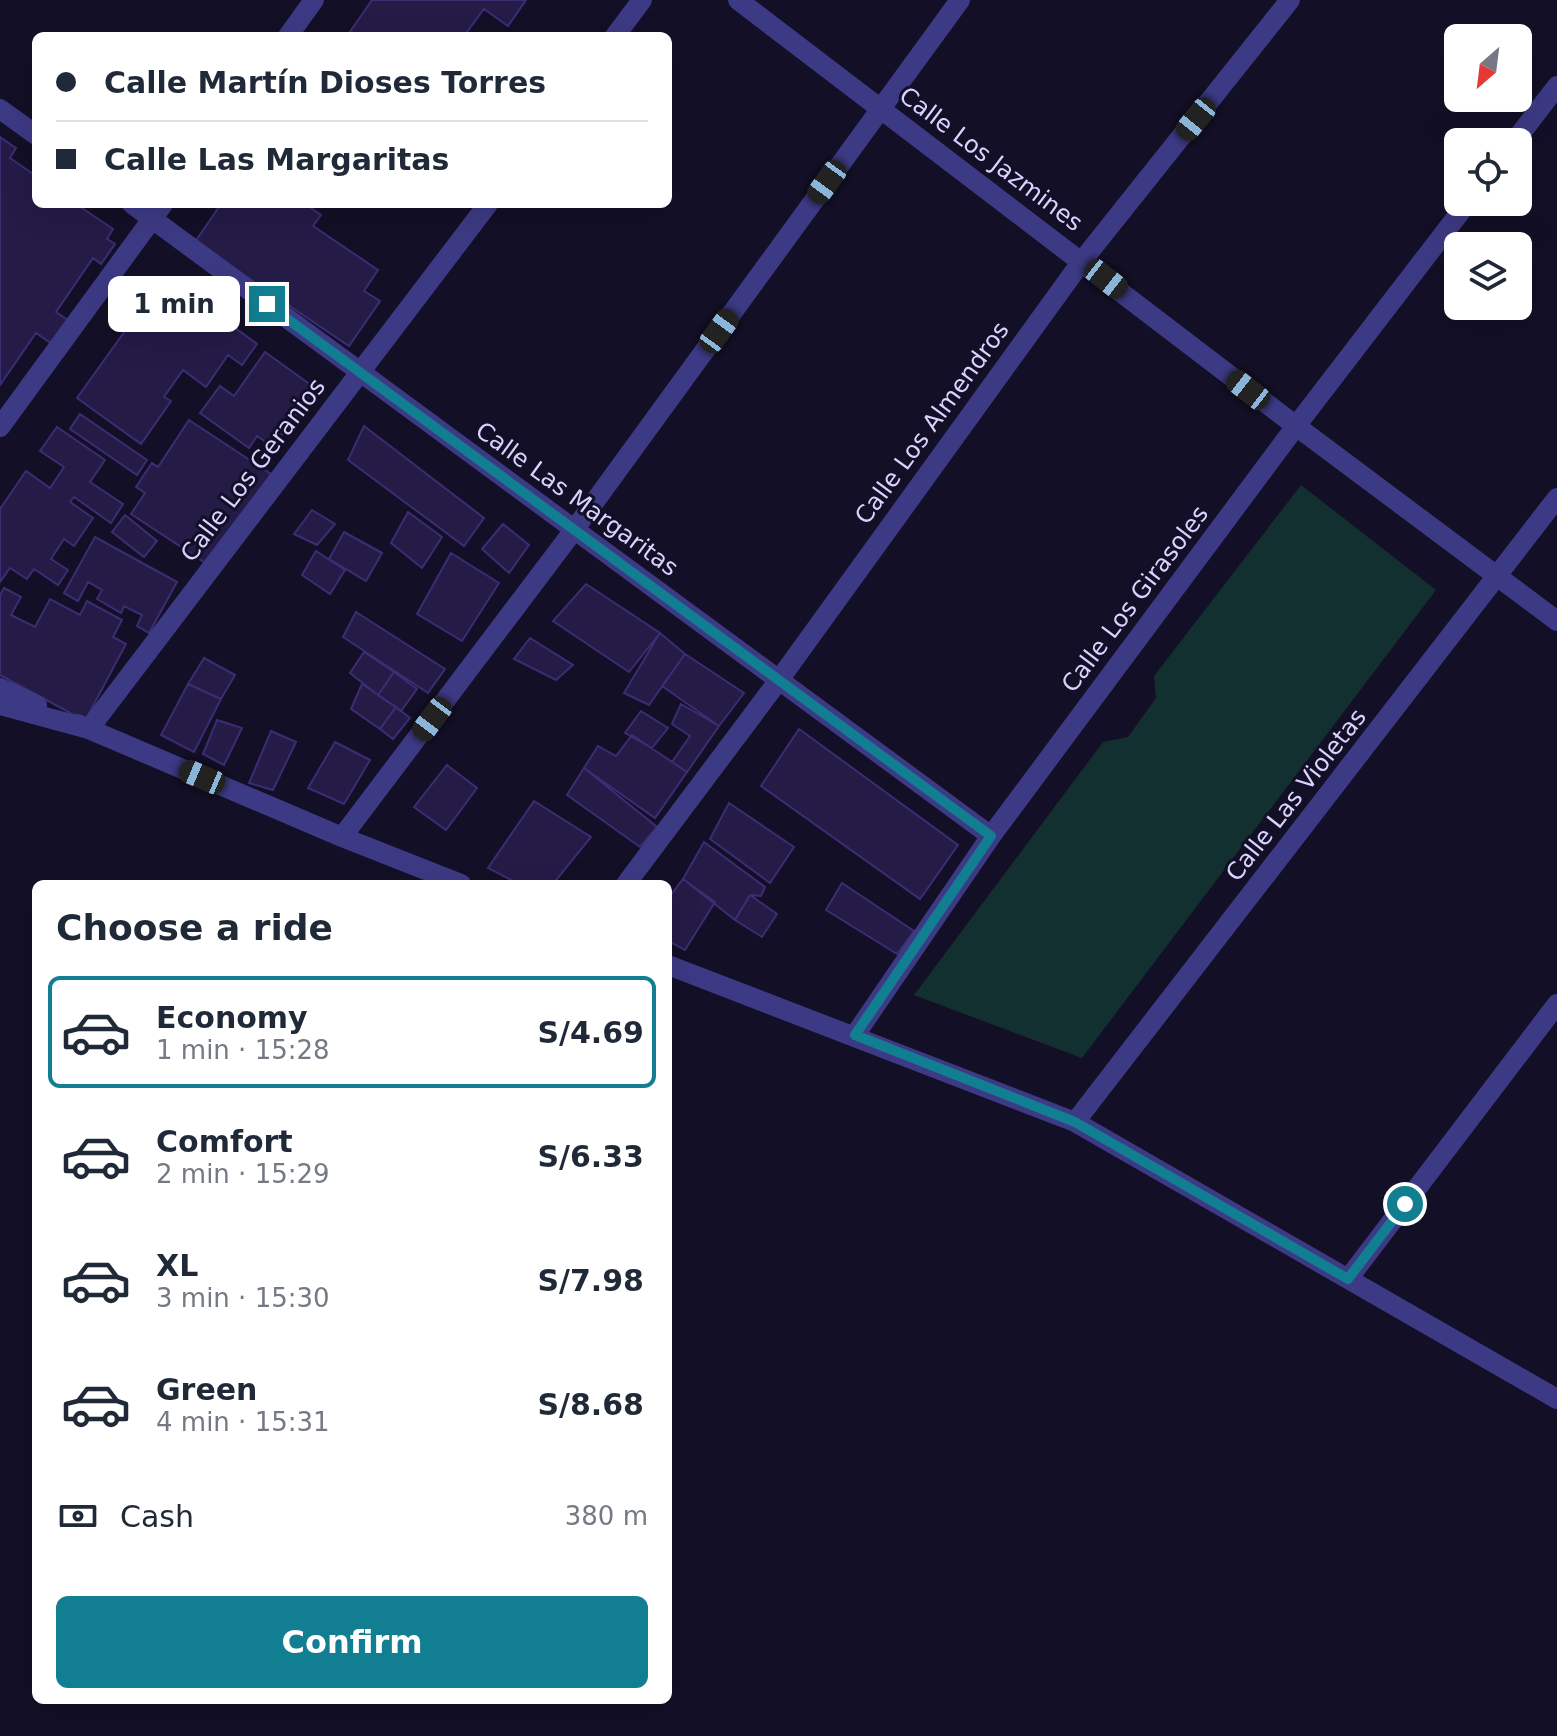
<!DOCTYPE html>
<html lang="en">
<head>
<meta charset="utf-8">
<style>
	body { margin:0; font-family:"DejaVu Sans",sans-serif; background:#f2f2f3; color:#1f2937; height:100vh; display:flex; flex-direction:column; font-size:30px; white-space:nowrap }
	* { box-sizing:border-box; margin:0 }
	p { font-size:26px; color:#747a83 }
	.icon { flex:none; width:44px; height:44px; fill:none; stroke:currentColor; stroke-width:2; stroke-linecap:round; stroke-linejoin:round }
	.map { position:relative; flex:1; overflow:hidden }
	.sheet { position:absolute; left:32px; top:880px; width:640px; height:824px; display:flex; flex-direction:column; background:#fff; border-radius:12px; box-shadow:0 8px 32px #0002 }
	.sheet>* { flex:none }
	.guide { position:absolute; left:32px; top:32px; width:640px; height:176px; border-radius:12px; box-shadow:0 8px 32px #0002; display:grid; align-content:center; height:176px; padding:0 24px; background:#fff }
	.needle { width:52px; rotate:208deg }
	.tools { position:absolute; left:1444px; top:24px; display:grid; gap:16px }
	.tools a { display:grid; place-items:center; width:88px; height:88px; border-radius:12px; background:#fff; box-shadow:0 8px 32px #0002; font-size:40px }
	.end { position:absolute; width:36px; height:36px; margin:-18px; border:10px solid #117e91; background:#fff; box-shadow:0 0 0 4px #fff }
	.from { border-radius:50% }
	.bubble { position:absolute; height:56px; border-radius:12px; background:#fff; box-shadow:0 8px 32px #0002; font-size:26px; font-weight:800; line-height:56px; text-align:center }
	.car { position:absolute; width:24px; height:48px; margin:-24px -12px; border-radius:10px; box-shadow:0 0 6px 2px #0007; background:linear-gradient(#222 24%,#8ab4d8 0 40%,#222 0 76%,#8ab4d8 0 86%,#222 0) }
	.guide b { display:flex; align-items:center; gap:28px; height:76px; font-size:30px }
	.guide b+b { border-top:2px solid #e0e1e3 }
	.guide i { width:20px; height:20px; background:#1f2937 }
	ul { padding:0; list-style:none }
	li { display:flex; align-items:center; gap:24px; height:112px; margin:0 16px 12px; padding:0 8px; border:4px solid transparent; border-radius:12px }
	li div { flex:1 }
	li b { display:block; font-size:30px }
	li em { font-style:normal; font-weight:800 }
	li.selected { border-color:#117e91 }
	li>.icon { width:72px; height:72px; stroke-width:1.5 }
	h2 { padding:0 24px; font-size:36px; line-height:96px }
	.pay { display:flex; align-items:center; gap:20px; height:88px; padding:0 24px; font-size:30px }
	.pay p { margin-inline-start:auto }
	.primary-button { display:flex; gap:16px; margin-top:auto; padding:16px 24px }
	.primary-button a { flex:1; height:92px; border-radius:12px; background:#117e91; color:#fff; font-size:32px; font-weight:800; line-height:92px; text-align:center }
	.map>svg:first-child { display:block }
</style>
</head>
<body>
<div class="map">
<svg width="1557" height="1736" viewBox="0 0 1557 1736">
	<rect width="100%" height="100%" fill="#130f26"/>
	<!-- green -->
	<path fill="#12302f" d="M 1301,485 L 1436,590 L 1082,1058 L 914,995 L 1103,742 L 1128,737 L 1156,698 L 1154,676 Z"/>
	<!-- building -->
	<path fill="#241b47" stroke="#3b2d73" stroke-width="2" d="M 372,0 L 526,0 L 508,26 L 484,9 L 464,36 L 347,36 Z
		M 0,137 L 16,148 L 10,158 L 36,176 L 36,204 L 76,204 L 113,229 L 107,239 L 115,244 L 101,264 L 93,258 L 56,312 L 71,322 L 55,346 L 36,333 L 0,385 Z
		M 221,204 L 305,204 L 321,215 L 313,226 L 378,270 L 364,291 L 380,301 L 349,346 L 195,242 Z
		M 163,278 L 190,299 L 201,283 L 233,306 L 223,319 L 257,344 L 242,365 L 228,355 L 206,387 L 183,370 L 164,397 L 171,401 L 141,444 L 77,398 Z
		M 265,352 L 315,388 L 273,447 L 257,436 L 249,448 L 200,413 L 220,386 L 234,396 Z
		M 80,414 L 147,460 L 137,475 L 70,429 Z
		M 189,420 L 271,474 L 210,566 L 131,514 L 145,493 L 136,487 L 152,463 L 158,467 Z
		M 364,426 L 484,518 L 464,546 L 348,460 Z
		M 57,427 L 105,460 L 90,482 L 123,504 L 111,523 L 74,497 L 70,502 L 93,518 L 74,546 L 64,539 L 51,559 L 68,570 L 58,585 L 34,569 L 27,579 L 10,568 L 0,582 L 0,509 L 26,471 L 50,488 L 64,467 L 40,451 Z
		M 312,510 L 335,524 L 317,545 L 294,534 Z
		M 408,512 L 442,537 L 422,568 L 391,543 Z
		M 125,515 L 157,541 L 144,557 L 112,532 Z
		M 503,524 L 529,545 L 509,573 L 482,549 Z
		M 344,532 L 382,553 L 366,581 L 329,559 Z
		M 95,537 L 177,582 L 149,633 L 137,626 L 142,615 L 124,606 L 121,613 L 97,599 L 102,590 L 88,582 L 78,601 L 64,593 Z
		M 316,551 L 345,570 L 330,594 L 302,575 Z
		M 451,553 L 499,583 L 462,641 L 417,614 Z
		M 586,584 L 660,633 L 629,672 L 553,621 Z
		M 4,588 L 21,597 L 11,615 L 35,627 L 50,599 L 80,615 L 87,601 L 122,620 L 113,637 L 126,644 L 85,721 L 0,675 L 0,595 Z
		M 356,612 L 445,669 L 428,693 L 343,637 Z
		M 660,633 L 685,654 L 649,705 L 624,693 Z
		M 530,638 L 573,665 L 556,680 L 514,659 Z
		M 364,652 L 394,672 L 378,695 L 350,673 Z
		M 685,654 L 744,693 L 719,726 L 662,686 Z
		M 204,658 L 235,675 L 221,699 L 188,684 Z
		M 394,672 L 417,689 L 401,711 L 378,695 Z
		M 188,684 L 221,699 L 194,752 L 161,735 Z
		M 362,684 L 396,707 L 380,729 L 351,709 Z
		M 681,704 L 719,726 L 687,772 L 672,762 L 690,736 L 672,724 Z
		M 396,707 L 410,718 L 393,739 L 380,729 Z
		M 641,711 L 668,728 L 652,748 L 625,733 Z
		M 217,720 L 242,728 L 224,765 L 203,754 Z
		M 799,729 L 958,845 L 920,899 L 761,786 Z
		M 271,731 L 296,742 L 273,790 L 249,783 Z
		M 632,735 L 687,772 L 655,818 L 584,768 L 598,746 L 616,756 Z
		M 335,742 L 370,760 L 344,804 L 308,788 Z
		M 447,765 L 477,788 L 446,830 L 414,807 Z
		M 584,768 L 657,827 L 640,847 L 567,795 Z
		M 534,801 L 591,837 L 553,884 L 519,884 L 488,868 Z
		M 729,803 L 794,847 L 770,883 L 710,839 Z
		M 704,842 L 765,887 L 761,896 L 750,895 L 735,920 L 683,879 Z
		M 683,879 L 715,902 L 685,950 L 668,941 L 668,899 Z
		M 842,883 L 914,931 L 897,954 L 826,910 Z
		M 750,895 L 777,914 L 762,937 L 735,920 Z"/>
	<g fill="none" stroke-linecap="round" stroke-linejoin="round">
		<!-- minor -->
		<path stroke="#3d3a85" stroke-width="20" d="M 738,0 L 1296,426 L 1557,621
			M 288,36 L 314,0
			M 615,36 L 642,0
			M 0,109 L 36,135
			M 1514,142 L 1557,86
			M 132,204 L 991,836
			M 0,427 L 163,204
			M 0,688 L 37,705
			M 0,705 L 89,729 L 488,204
			M 77,724 L 342,837 L 461,884
			M 342,837 L 574,530 L 960,0
			M 626,884 L 779,680 L 1082,261 L 1290,0
			M 668,965 L 1075,1122 L 1557,1399
			M 855,1035 L 991,836 L 1296,426 L 1468,202
			M 1075,1122 L 1557,498
			M 1348,1279 L 1557,1004"/>
	</g>
	<g fill="none" stroke-linecap="round" stroke-linejoin="round">
		<!-- route -->
		<path stroke="#117e91" stroke-width="10" d="M 267,304 L 991,836 L 855,1035 L 1075,1122 L 1348,1279 L 1405,1204"/>
	</g>
	<g text-anchor="middle" dominant-baseline="central" stroke-width="6" stroke-linejoin="round" paint-order="stroke">
		<!-- street labels -->
		<g font-size="24" fill="#d9d4ff" stroke="#130f26">
			<text transform="translate(991 159) rotate(37)">Calle Los Jazmines</text>
			<text transform="translate(932 423) rotate(-54)">Calle Los Almendros</text>
			<text transform="translate(253 470) rotate(-53)">Calle Los Geranios</text>
			<text transform="translate(577 499) rotate(36)">Calle Las Margaritas</text>
			<text transform="translate(1135 599) rotate(-53)">Calle Los Girasoles</text>
			<text transform="translate(1296 795) rotate(-52)">Calle Las Violetas</text>
		</g>
	</g>
</svg>
<div class="tools">
<a><svg class="needle" viewBox="-14 -14 28 28"><path d="M0-13l5 13h-10z" fill="#e53935"/><path d="M0 13l5-13h-10z" fill="#747a83"/></svg></a>
<a><svg class="icon" aria-label="locate" viewBox="0 0 24 24"><circle cx="12" cy="12" r="6"/><path d="M12 2v4M12 18v4M2 12h4M18 12h4"/></svg></a>
<a><svg class="icon" aria-label="layers" viewBox="0 0 24 24"><path d="M12 4l9 5-9 5-9-5zM3 14l9 5 9-5"/></svg></a>
</div>
<i class="end from" style="left:1405px;top:1204px"></i>
<i class="end" style="left:267px;top:304px"></i>
<div class="bubble" style="left:108px;top:276px;width:132px">1 min</div>
<i class="car" style="left:1196px;top:119px;rotate:219deg"></i>
<i class="car" style="left:827px;top:182px;rotate:216deg"></i>
<i class="car" style="left:1106px;top:279px;rotate:128deg"></i>
<i class="car" style="left:719px;top:331px;rotate:36deg"></i>
<i class="car" style="left:1248px;top:390px;rotate:308deg"></i>
<i class="car" style="left:432px;top:719px;rotate:217deg"></i>
<i class="car" style="left:202px;top:777px;rotate:293deg"></i>
<div class="guide">
<b><i class="from"></i>Calle Martín Dioses Torres</b>
<b><i></i>Calle Las Margaritas</b>
</div>
<section class="sheet">
<h2>Choose a ride</h2>
<ul>
<li class="selected"><svg class="icon" aria-label="car" viewBox="0 0 24 24"><path d="M5 17H2v-5l4-1 3-4h7l3 4 3 1v5h-3M9 17h6M6 11h13"/><circle cx="7" cy="17" r="2"/><circle cx="17" cy="17" r="2"/></svg><div><b>Economy</b><p>1 min · 15:28</p></div><em>S/4.69</em></li>
<li><svg class="icon" aria-label="car" viewBox="0 0 24 24"><path d="M5 17H2v-5l4-1 3-4h7l3 4 3 1v5h-3M9 17h6M6 11h13"/><circle cx="7" cy="17" r="2"/><circle cx="17" cy="17" r="2"/></svg><div><b>Comfort</b><p>2 min · 15:29</p></div><em>S/6.33</em></li>
<li><svg class="icon" aria-label="car" viewBox="0 0 24 24"><path d="M5 17H2v-5l4-1 3-4h7l3 4 3 1v5h-3M9 17h6M6 11h13"/><circle cx="7" cy="17" r="2"/><circle cx="17" cy="17" r="2"/></svg><div><b>XL</b><p>3 min · 15:30</p></div><em>S/7.98</em></li>
<li><svg class="icon" aria-label="car" viewBox="0 0 24 24"><path d="M5 17H2v-5l4-1 3-4h7l3 4 3 1v5h-3M9 17h6M6 11h13"/><circle cx="7" cy="17" r="2"/><circle cx="17" cy="17" r="2"/></svg><div><b>Green</b><p>4 min · 15:31</p></div><em>S/8.68</em></li>
</ul>
<div class="pay"><svg class="icon" aria-label="cash" viewBox="0 0 24 24"><path d="M3 7h18v10H3z"/><circle cx="12" cy="12" r="2"/></svg>Cash<p>380 m</p></div>
<div class="primary-button"><a>Confirm</a></div>
</section>
</div>
</body>
</html>
